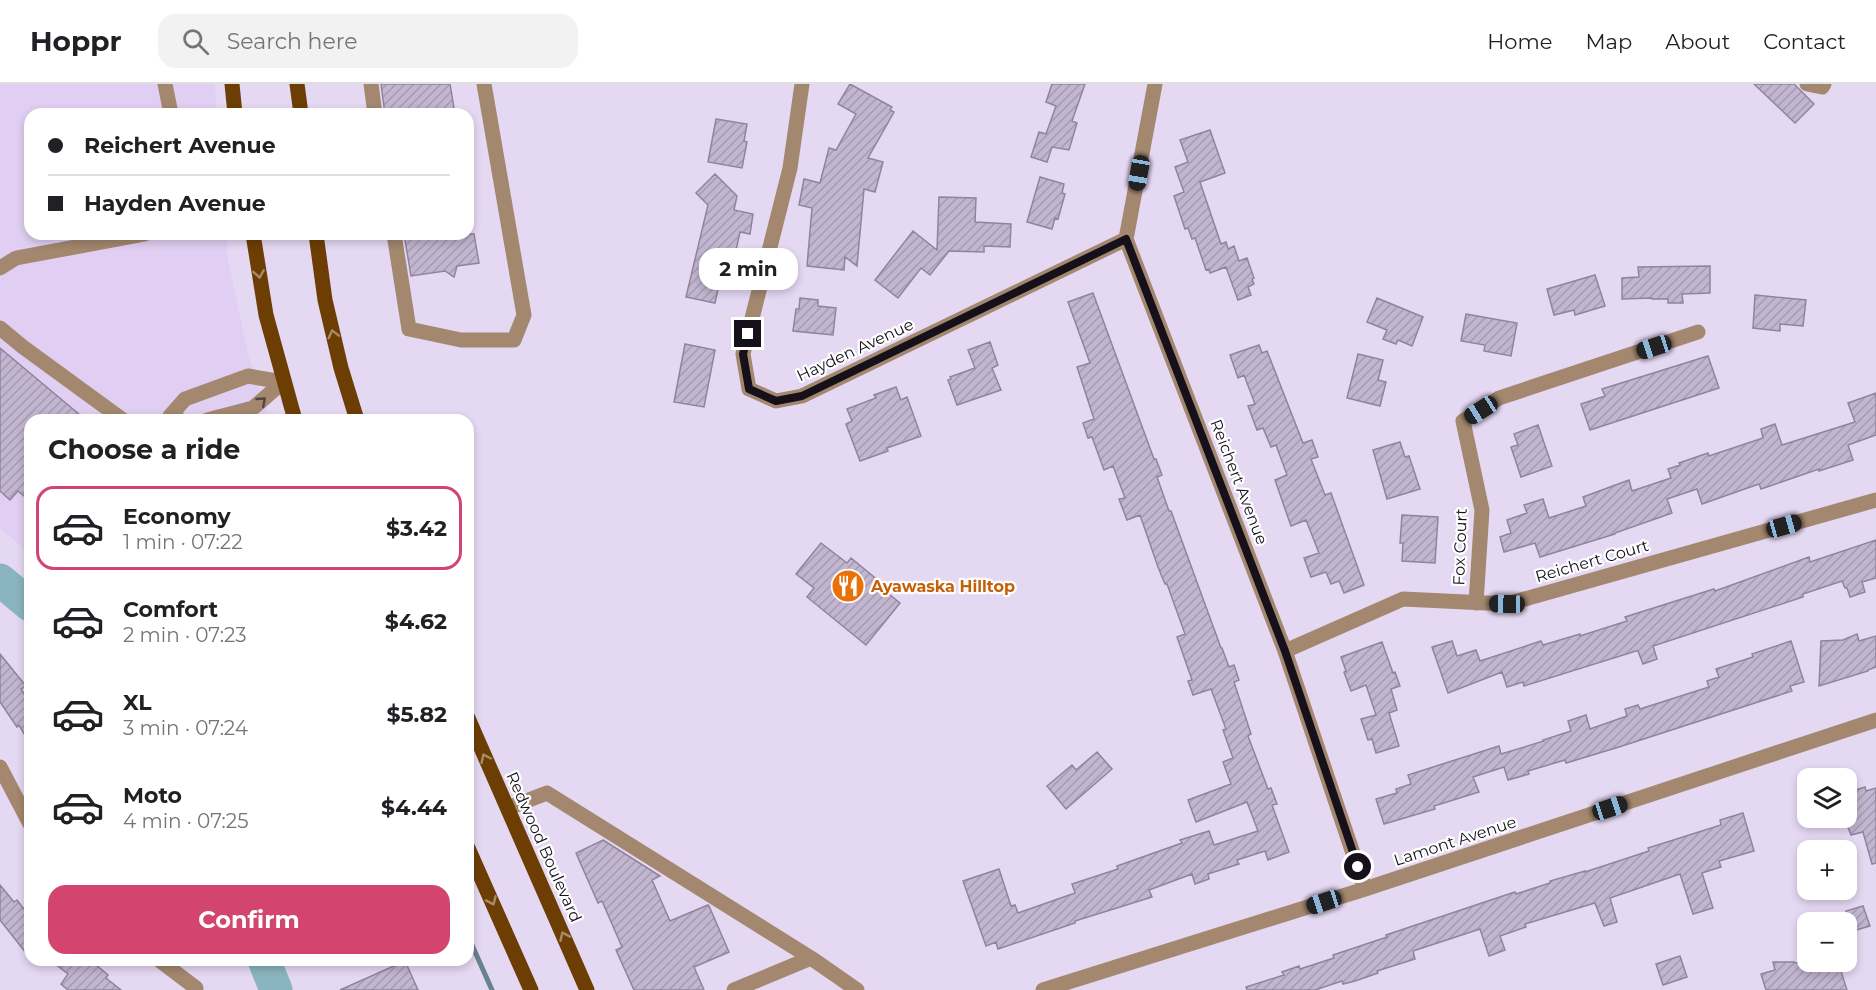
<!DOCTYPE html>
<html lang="en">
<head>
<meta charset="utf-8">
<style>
	body { margin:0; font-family:Montserrat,sans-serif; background:#f2f2f2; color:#202124; height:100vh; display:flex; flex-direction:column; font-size:22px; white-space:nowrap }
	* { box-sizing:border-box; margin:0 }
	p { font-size:20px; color:#757577 }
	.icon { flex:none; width:33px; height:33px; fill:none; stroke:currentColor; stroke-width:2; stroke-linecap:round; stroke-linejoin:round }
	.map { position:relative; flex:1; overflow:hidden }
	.drawer { position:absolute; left:24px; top:330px; width:450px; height:552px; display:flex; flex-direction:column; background:#fff; border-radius:18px; box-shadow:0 3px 9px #0003 }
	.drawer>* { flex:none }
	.hud { position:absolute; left:24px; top:24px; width:450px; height:132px; border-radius:18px; box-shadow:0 3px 9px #0003; display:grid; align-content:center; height:132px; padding:0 24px; background:#fff }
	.controls { position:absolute; left:1797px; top:684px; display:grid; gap:12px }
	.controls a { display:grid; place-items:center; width:60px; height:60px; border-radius:12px; background:#fff; box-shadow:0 3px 9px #0003; font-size:30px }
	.end { position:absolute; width:27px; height:27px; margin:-14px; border:8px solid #15101a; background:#fff; box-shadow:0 0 0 3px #fff }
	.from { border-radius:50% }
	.bubble { position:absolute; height:42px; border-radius:18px; background:#fff; box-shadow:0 3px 9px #0003; font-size:20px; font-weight:700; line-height:42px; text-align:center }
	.car { position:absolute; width:18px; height:36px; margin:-18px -9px; border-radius:8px; box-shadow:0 0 4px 2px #0007; background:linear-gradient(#222 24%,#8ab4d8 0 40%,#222 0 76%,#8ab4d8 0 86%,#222 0) }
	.hud b { display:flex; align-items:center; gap:21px; height:57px; font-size:22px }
	.hud b+b { border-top:2px solid #e0e0e0 }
	.hud i { width:15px; height:15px; background:#202124 }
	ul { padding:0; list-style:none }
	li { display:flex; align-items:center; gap:18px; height:84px; margin:0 12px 9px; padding:0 12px; border:3px solid transparent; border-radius:18px }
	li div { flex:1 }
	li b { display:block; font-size:22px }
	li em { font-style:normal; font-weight:700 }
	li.active { border-color:#d3456f }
	li>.icon { width:54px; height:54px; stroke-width:1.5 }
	h2 { padding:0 24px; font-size:27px; line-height:72px }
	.button { display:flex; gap:12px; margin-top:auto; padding:12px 24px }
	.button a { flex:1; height:69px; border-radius:18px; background:#d3456f; color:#fff; font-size:24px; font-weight:700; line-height:69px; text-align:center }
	header { display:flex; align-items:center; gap:36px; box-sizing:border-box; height:84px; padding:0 30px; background:#fff; border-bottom:2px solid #e0e0e0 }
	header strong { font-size:28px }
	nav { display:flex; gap:33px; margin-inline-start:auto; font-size:21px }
	.search { width:420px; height:54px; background:#f2f2f2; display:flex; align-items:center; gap:15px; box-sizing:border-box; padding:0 21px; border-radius:18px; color:#757577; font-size:22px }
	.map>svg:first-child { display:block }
</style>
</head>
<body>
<header>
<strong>Hoppr</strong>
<div class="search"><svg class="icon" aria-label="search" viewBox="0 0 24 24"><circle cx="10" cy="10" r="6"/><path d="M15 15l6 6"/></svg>Search here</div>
<nav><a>Home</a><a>Map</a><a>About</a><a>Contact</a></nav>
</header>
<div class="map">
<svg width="1876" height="906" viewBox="0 0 1876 906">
	<defs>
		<pattern id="building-hatch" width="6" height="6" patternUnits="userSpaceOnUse" patternTransform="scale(1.5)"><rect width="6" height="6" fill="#c2b5d0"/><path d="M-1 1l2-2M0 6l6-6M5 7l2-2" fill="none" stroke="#a69bb2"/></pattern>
	</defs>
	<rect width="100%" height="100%" fill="#e5d8f3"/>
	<!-- built -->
	<path fill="#e0cff2" d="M 0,0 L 215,0 L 217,30 L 30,30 L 30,150 L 226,150 L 228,176 L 248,270 L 270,336 L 30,336 L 30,470 L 0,444 Z"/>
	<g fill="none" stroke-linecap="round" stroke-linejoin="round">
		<!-- stream -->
		<path stroke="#67838e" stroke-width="5" d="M 468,852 L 492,906"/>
		<!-- river -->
		<path stroke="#8ab4bf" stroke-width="33" d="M 0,496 L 30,521
			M 264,876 L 276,906"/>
	</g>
	<!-- building -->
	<path fill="url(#building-hatch)" stroke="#90849d" stroke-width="1.5" d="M 381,0 L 450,0 L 455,30 L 385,30 Z
		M 850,0 L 892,23 L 890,26 L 894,28 L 868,74 L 883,78 L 875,108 L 864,105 L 857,182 L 845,173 L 844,186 L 807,182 L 812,124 L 799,121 L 804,95 L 820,99 L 829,64 L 836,66 L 856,30 L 838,20 Z
		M 1052,0 L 1085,0 L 1072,37 L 1077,39 L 1069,66 L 1052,63 L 1047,78 L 1031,73 L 1039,48 L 1046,50 L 1056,22 L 1046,18 Z
		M 1754,0 L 1794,0 L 1814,20 L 1795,39 Z
		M 716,35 L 747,40 L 744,57 L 747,58 L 742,84 L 708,78 Z
		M 1210,46 L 1225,89 L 1200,98 L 1221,160 L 1226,158 L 1228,165 L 1234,162 L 1239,177 L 1247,174 L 1254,194 L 1252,195 L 1254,200 L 1248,203 L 1251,211 L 1238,216 L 1226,183 L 1210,189 L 1209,185 L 1206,186 L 1195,154 L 1192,155 L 1188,144 L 1185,145 L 1174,112 L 1184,108 L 1175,83 L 1188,78 L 1180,56 Z
		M 715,90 L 737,112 L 734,126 L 753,130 L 750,150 L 740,148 L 730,194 L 721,192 L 715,219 L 686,213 L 708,121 L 696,109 Z
		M 1040,93 L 1064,100 L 1062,109 L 1065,110 L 1058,135 L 1055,134 L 1052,145 L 1027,138 Z
		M 939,113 L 976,114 L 975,138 L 1011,140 L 1010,163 L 984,162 L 984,168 L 949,167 L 930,191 L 921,184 L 898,214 L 875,196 L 913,147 L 937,166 Z
		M 404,150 L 474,150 L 479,179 L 457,182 L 454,193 L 445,187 L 411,192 Z
		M 1710,182 L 1710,209 L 1682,210 L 1683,219 L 1668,219 L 1668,215 L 1652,215 L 1652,214 L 1622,215 L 1622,194 L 1639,193 L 1638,183 Z
		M 1595,191 L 1605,222 L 1575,231 L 1574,226 L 1554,231 L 1547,205 Z
		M 1093,209 L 1154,375 L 1156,375 L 1162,391 L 1157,393 L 1169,427 L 1171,427 L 1221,564 L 1222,564 L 1229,583 L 1234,581 L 1239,596 L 1234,598 L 1251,650 L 1248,652 L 1268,705 L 1271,704 L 1277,720 L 1272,721 L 1289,768 L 1268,776 L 1265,767 L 1237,776 L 1239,780 L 1208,790 L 1209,795 L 1195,800 L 1192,790 L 1149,806 L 1152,813 L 1075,837 L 1075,839 L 998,865 L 996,858 L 986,862 L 963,797 L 999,785 L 1011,822 L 1015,821 L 1018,829 L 1075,809 L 1072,800 L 1118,785 L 1117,782 L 1182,759 L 1180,756 L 1209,747 L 1214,761 L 1258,747 L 1247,718 L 1196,738 L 1188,716 L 1231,700 L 1223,678 L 1233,674 L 1223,646 L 1226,645 L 1211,605 L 1193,611 L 1188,597 L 1192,596 L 1177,553 L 1185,550 L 1167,500 L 1165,500 L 1158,483 L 1140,431 L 1127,436 L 1119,415 L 1125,414 L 1113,382 L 1104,386 L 1092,353 L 1088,354 L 1083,339 L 1094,335 L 1077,283 L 1090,279 L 1068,218 Z
		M 1755,211 L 1806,216 L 1803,242 L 1780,240 L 1780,247 L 1753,244 Z
		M 800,214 L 818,216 L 818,222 L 836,224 L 833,251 L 793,247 L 796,225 L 799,225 Z
		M 1377,214 L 1423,233 L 1412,262 L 1398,256 L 1396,260 L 1383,255 L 1387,246 L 1367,238 Z
		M 1466,230 L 1517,239 L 1511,272 L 1484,267 L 1485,261 L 1461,257 Z
		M 990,258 L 998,281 L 992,284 L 1001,306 L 957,321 L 948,296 L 951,295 L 950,293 L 975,284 L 968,266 Z
		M 685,260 L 715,266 L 704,323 L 674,318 Z
		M 1259,261 L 1262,269 L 1267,267 L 1303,359 L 1312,356 L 1318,373 L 1311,375 L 1325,411 L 1331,409 L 1364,501 L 1344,509 L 1339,497 L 1331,500 L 1326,488 L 1311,493 L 1304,474 L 1319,469 L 1306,436 L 1291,442 L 1275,396 L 1287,391 L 1276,361 L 1271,363 L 1263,344 L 1257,346 L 1248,322 L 1255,320 L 1244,291 L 1238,294 L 1230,271 Z
		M 0,264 L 86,336 L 30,336 L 30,417 L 18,407 L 10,416 L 0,407 Z
		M 1358,270 L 1383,276 L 1378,296 L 1386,298 L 1380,322 L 1347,314 Z
		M 1708,272 L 1719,304 L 1590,346 L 1581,320 L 1605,312 L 1602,305 Z
		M 896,303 L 901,316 L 907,313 L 921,352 L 887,364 L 888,367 L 860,377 L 846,340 L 852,337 L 847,325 L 876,314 L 874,311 Z
		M 1876,309 L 1876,351 L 1848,361 L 1853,376 L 1819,387 L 1819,385 L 1761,405 L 1759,400 L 1702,420 L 1697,405 L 1667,415 L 1672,429 L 1615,449 L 1615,450 L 1540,473 L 1535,459 L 1504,468 L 1500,453 L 1511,449 L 1507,436 L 1527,429 L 1524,421 L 1543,415 L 1549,434 L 1586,422 L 1583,413 L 1629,396 L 1632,407 L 1671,394 L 1668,385 L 1680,381 L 1679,379 L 1708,369 L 1709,372 L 1763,354 L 1761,345 L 1775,340 L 1782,361 L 1855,338 L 1848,319 Z
		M 1538,341 L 1552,382 L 1521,393 L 1511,363 L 1518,361 L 1514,350 Z
		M 1400,358 L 1405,373 L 1409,372 L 1420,405 L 1387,415 L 1373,366 Z
		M 1402,431 L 1438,433 L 1435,479 L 1402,477 L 1403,459 L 1400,459 Z
		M 1876,456 L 1876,494 L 1862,498 L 1865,508 L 1850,513 L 1847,504 L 1845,504 L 1842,497 L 1803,510 L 1803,513 L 1653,562 L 1657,575 L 1643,580 L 1638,567 L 1636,567 L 1524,602 L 1523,598 L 1507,603 L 1502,588 L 1448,609 L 1432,563 L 1452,557 L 1457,572 L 1476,566 L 1480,577 L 1541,557 L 1543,561 L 1580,550 L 1580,552 L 1627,537 L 1625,533 L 1714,505 L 1715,507 L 1809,473 L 1810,478 Z
		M 821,459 L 847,479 L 851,474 L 880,498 L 878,501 L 900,519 L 866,561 L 807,513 L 814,504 L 796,490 Z
		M 1857,550 L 1859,557 L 1876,552 L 1876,583 L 1868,586 L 1868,587 L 1819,602 L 1821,557 L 1843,556 Z
		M 1791,557 L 1804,598 L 1790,602 L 1792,607 L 1619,663 L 1566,679 L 1565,676 L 1528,687 L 1529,690 L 1508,696 L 1504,683 L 1473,693 L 1479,708 L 1434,722 L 1435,725 L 1384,740 L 1376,715 L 1397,709 L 1396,705 L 1411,700 L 1408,691 L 1499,662 L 1501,670 L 1544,657 L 1543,656 L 1571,647 L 1568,637 L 1586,631 L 1590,645 L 1627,632 L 1625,625 L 1638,621 L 1640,625 L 1709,603 L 1707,597 L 1719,593 L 1716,585 L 1753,573 L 1752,570 Z
		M 1382,558 L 1393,589 L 1395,588 L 1400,602 L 1391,605 L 1397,626 L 1389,629 L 1399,662 L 1376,669 L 1372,655 L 1368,656 L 1361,635 L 1376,631 L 1366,601 L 1351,607 L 1344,588 L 1346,587 L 1341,573 Z
		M 0,570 L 26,602 L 21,605 L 30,619 L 30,660 L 19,641 L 17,643 L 0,618 Z
		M 1097,668 L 1112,685 L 1066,725 L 1047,702 L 1072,681 L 1076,686 Z
		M 1865,703 L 1866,707 L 1876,704 L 1876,779 L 1872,780 L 1863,748 L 1851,751 L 1846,738 L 1846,709 Z
		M 1743,729 L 1754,767 L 1719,777 L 1721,783 L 1702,789 L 1713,824 L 1693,830 L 1680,790 L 1610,814 L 1617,838 L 1604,842 L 1595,819 L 1525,840 L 1526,843 L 1500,852 L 1505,866 L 1489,872 L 1480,845 L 1413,867 L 1415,875 L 1377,887 L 1378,889 L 1355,897 L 1343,900 L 1342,897 L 1315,906 L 1247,906 L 1246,903 L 1284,891 L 1282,888 L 1299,882 L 1300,885 L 1334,874 L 1333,871 L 1387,853 L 1386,851 L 1515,808 L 1516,810 L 1550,799 L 1550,797 L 1585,787 L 1585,788 L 1649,767 L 1648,764 L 1721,741 L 1720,736 Z
		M 603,756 L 660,792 L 652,796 L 670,837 L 708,821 L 709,822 L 729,868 L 694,883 L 704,906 L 634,906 L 616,866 L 622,863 L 602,817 L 598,819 L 576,769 Z
		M 0,801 L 14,818 L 17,816 L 30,833 L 30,874 L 0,836 Z
		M 1863,822 L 1870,842 L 1846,849 L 1846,827 Z
		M 1680,872 L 1687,893 L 1663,901 L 1656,880 Z
		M 50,876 L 90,876 L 108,891 L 106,894 L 121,906 L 68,906 L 61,900 L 68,890 Z
		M 405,877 L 418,906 L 340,906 Z
		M 1773,878 L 1794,878 L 1795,879 L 1801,878 L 1838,878 L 1847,906 L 1766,906 L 1761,890 L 1775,886 Z"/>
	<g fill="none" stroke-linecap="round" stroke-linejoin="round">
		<!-- minor -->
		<path stroke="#a3876e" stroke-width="15" d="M 165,0 L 171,30
			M 371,0 L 375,30
			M 802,0 L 790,84 L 743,270 L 749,305 L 776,317 L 802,312 L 1126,155
			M 1155,0 L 1126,155 L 1285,567 L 1365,805
			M 1807,0 L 1822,3 L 1824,0
			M 394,150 L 409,245 L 461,256 L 514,256 L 524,231 L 484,0
			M 0,184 L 16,174 L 145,150
			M 0,244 L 23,263 L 123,336
			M 180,336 L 170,332 L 185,315 L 248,292 L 283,298 L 253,324 L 207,336
			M 1476,519 L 1482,426 L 1463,337 L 1499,314 L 1698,248
			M 1285,567 L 1403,515 L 1507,520 L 1876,416
			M 0,683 L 30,740
			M 508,724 L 547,709 L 811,874 L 857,906
			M 159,876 L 196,904
			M 734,906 L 811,874
			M 1043,906 L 1365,805 L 1876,636"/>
		<!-- major -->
		<path stroke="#6d3e04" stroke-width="15" d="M 232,0 L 235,30
			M 297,0 L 301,30
			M 253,150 L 266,231 L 295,336
			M 316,150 L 325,216 L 341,284 L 357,336
			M 468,634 L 587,906
			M 468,764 L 531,906"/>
	</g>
	<!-- one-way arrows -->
	<defs><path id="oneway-chevron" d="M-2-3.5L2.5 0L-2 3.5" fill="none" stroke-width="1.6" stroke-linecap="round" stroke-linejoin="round" transform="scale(1.5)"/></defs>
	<g stroke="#a78b68">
		<use href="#oneway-chevron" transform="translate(259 190) rotate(81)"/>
		<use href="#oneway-chevron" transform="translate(333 250) rotate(-104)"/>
		<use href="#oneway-chevron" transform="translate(485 674) rotate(-115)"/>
		<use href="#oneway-chevron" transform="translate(492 817) rotate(66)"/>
		<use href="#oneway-chevron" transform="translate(564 852) rotate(-114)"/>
	</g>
	<use stroke="#554640" href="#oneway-chevron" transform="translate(262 317) rotate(-41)"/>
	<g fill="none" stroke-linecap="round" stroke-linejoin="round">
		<!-- route -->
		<path stroke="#15101a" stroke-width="8" d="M 748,250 L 743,270 L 749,305 L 776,317 L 802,312 L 1126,155 L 1285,567 L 1358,783"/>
	</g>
	<!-- icons -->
	<defs>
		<g id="restaurant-disc" transform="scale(1.725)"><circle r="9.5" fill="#e8710a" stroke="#fff"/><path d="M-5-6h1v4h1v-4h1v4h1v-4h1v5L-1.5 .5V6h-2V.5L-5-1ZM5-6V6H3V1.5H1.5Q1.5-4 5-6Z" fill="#fff"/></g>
	</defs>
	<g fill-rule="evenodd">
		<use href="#restaurant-disc" x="848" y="502"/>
	</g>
	<g text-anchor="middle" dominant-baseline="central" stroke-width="4.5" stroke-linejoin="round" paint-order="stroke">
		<!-- street labels -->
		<g font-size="16" fill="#15101a" stroke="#fff">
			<text transform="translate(855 266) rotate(-25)">Hayden Avenue</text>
			<text transform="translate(1239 398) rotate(69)">Reichert Avenue</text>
			<text transform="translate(1460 463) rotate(-88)">Fox Court</text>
			<text transform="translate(1592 477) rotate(-16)">Reichert Court</text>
			<text transform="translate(1455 757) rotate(-18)">Lamont Avenue</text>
			<text transform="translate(544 763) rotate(66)">Redwood Boulevard</text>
		</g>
		<!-- food labels -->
		<g font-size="16" font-weight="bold" fill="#c56008" stroke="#fff" text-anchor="start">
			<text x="871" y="502">Ayawaska Hilltop</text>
		</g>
	</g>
</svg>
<div class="controls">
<a><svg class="icon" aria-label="layers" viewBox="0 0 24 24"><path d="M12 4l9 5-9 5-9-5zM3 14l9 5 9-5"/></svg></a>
<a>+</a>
<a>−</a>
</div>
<i class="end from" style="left:1358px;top:783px"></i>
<i class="end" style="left:748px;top:250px"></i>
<div class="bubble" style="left:699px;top:164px;width:99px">2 min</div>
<i class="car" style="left:1139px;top:89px;rotate:190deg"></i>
<i class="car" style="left:1654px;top:263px;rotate:252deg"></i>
<i class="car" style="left:1481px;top:326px;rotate:238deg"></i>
<i class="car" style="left:1784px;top:442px;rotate:74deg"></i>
<i class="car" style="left:1507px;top:520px;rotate:271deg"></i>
<i class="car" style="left:1610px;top:724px;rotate:72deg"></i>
<i class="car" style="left:1324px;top:818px;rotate:252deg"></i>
<div class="hud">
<b><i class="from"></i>Reichert Avenue</b>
<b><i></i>Hayden Avenue</b>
</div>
<section class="drawer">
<h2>Choose a ride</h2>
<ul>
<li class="active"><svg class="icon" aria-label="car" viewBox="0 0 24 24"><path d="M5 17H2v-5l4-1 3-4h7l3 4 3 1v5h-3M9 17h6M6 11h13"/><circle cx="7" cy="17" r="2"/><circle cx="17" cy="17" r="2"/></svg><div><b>Economy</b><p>1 min · 07:22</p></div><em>$3.42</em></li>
<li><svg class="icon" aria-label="car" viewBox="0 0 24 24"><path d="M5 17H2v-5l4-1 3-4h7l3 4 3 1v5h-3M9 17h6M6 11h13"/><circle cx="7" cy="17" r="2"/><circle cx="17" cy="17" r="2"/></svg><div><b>Comfort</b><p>2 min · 07:23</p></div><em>$4.62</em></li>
<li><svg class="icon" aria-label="car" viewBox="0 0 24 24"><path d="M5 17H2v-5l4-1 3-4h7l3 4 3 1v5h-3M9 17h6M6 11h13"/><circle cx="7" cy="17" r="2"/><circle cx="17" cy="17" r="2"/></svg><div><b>XL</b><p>3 min · 07:24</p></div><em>$5.82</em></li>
<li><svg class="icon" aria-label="car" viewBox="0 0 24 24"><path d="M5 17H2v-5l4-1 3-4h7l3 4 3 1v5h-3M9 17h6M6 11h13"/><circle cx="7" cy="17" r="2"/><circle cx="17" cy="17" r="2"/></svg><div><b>Moto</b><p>4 min · 07:25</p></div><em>$4.44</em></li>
</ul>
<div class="button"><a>Confirm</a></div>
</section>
</div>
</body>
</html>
